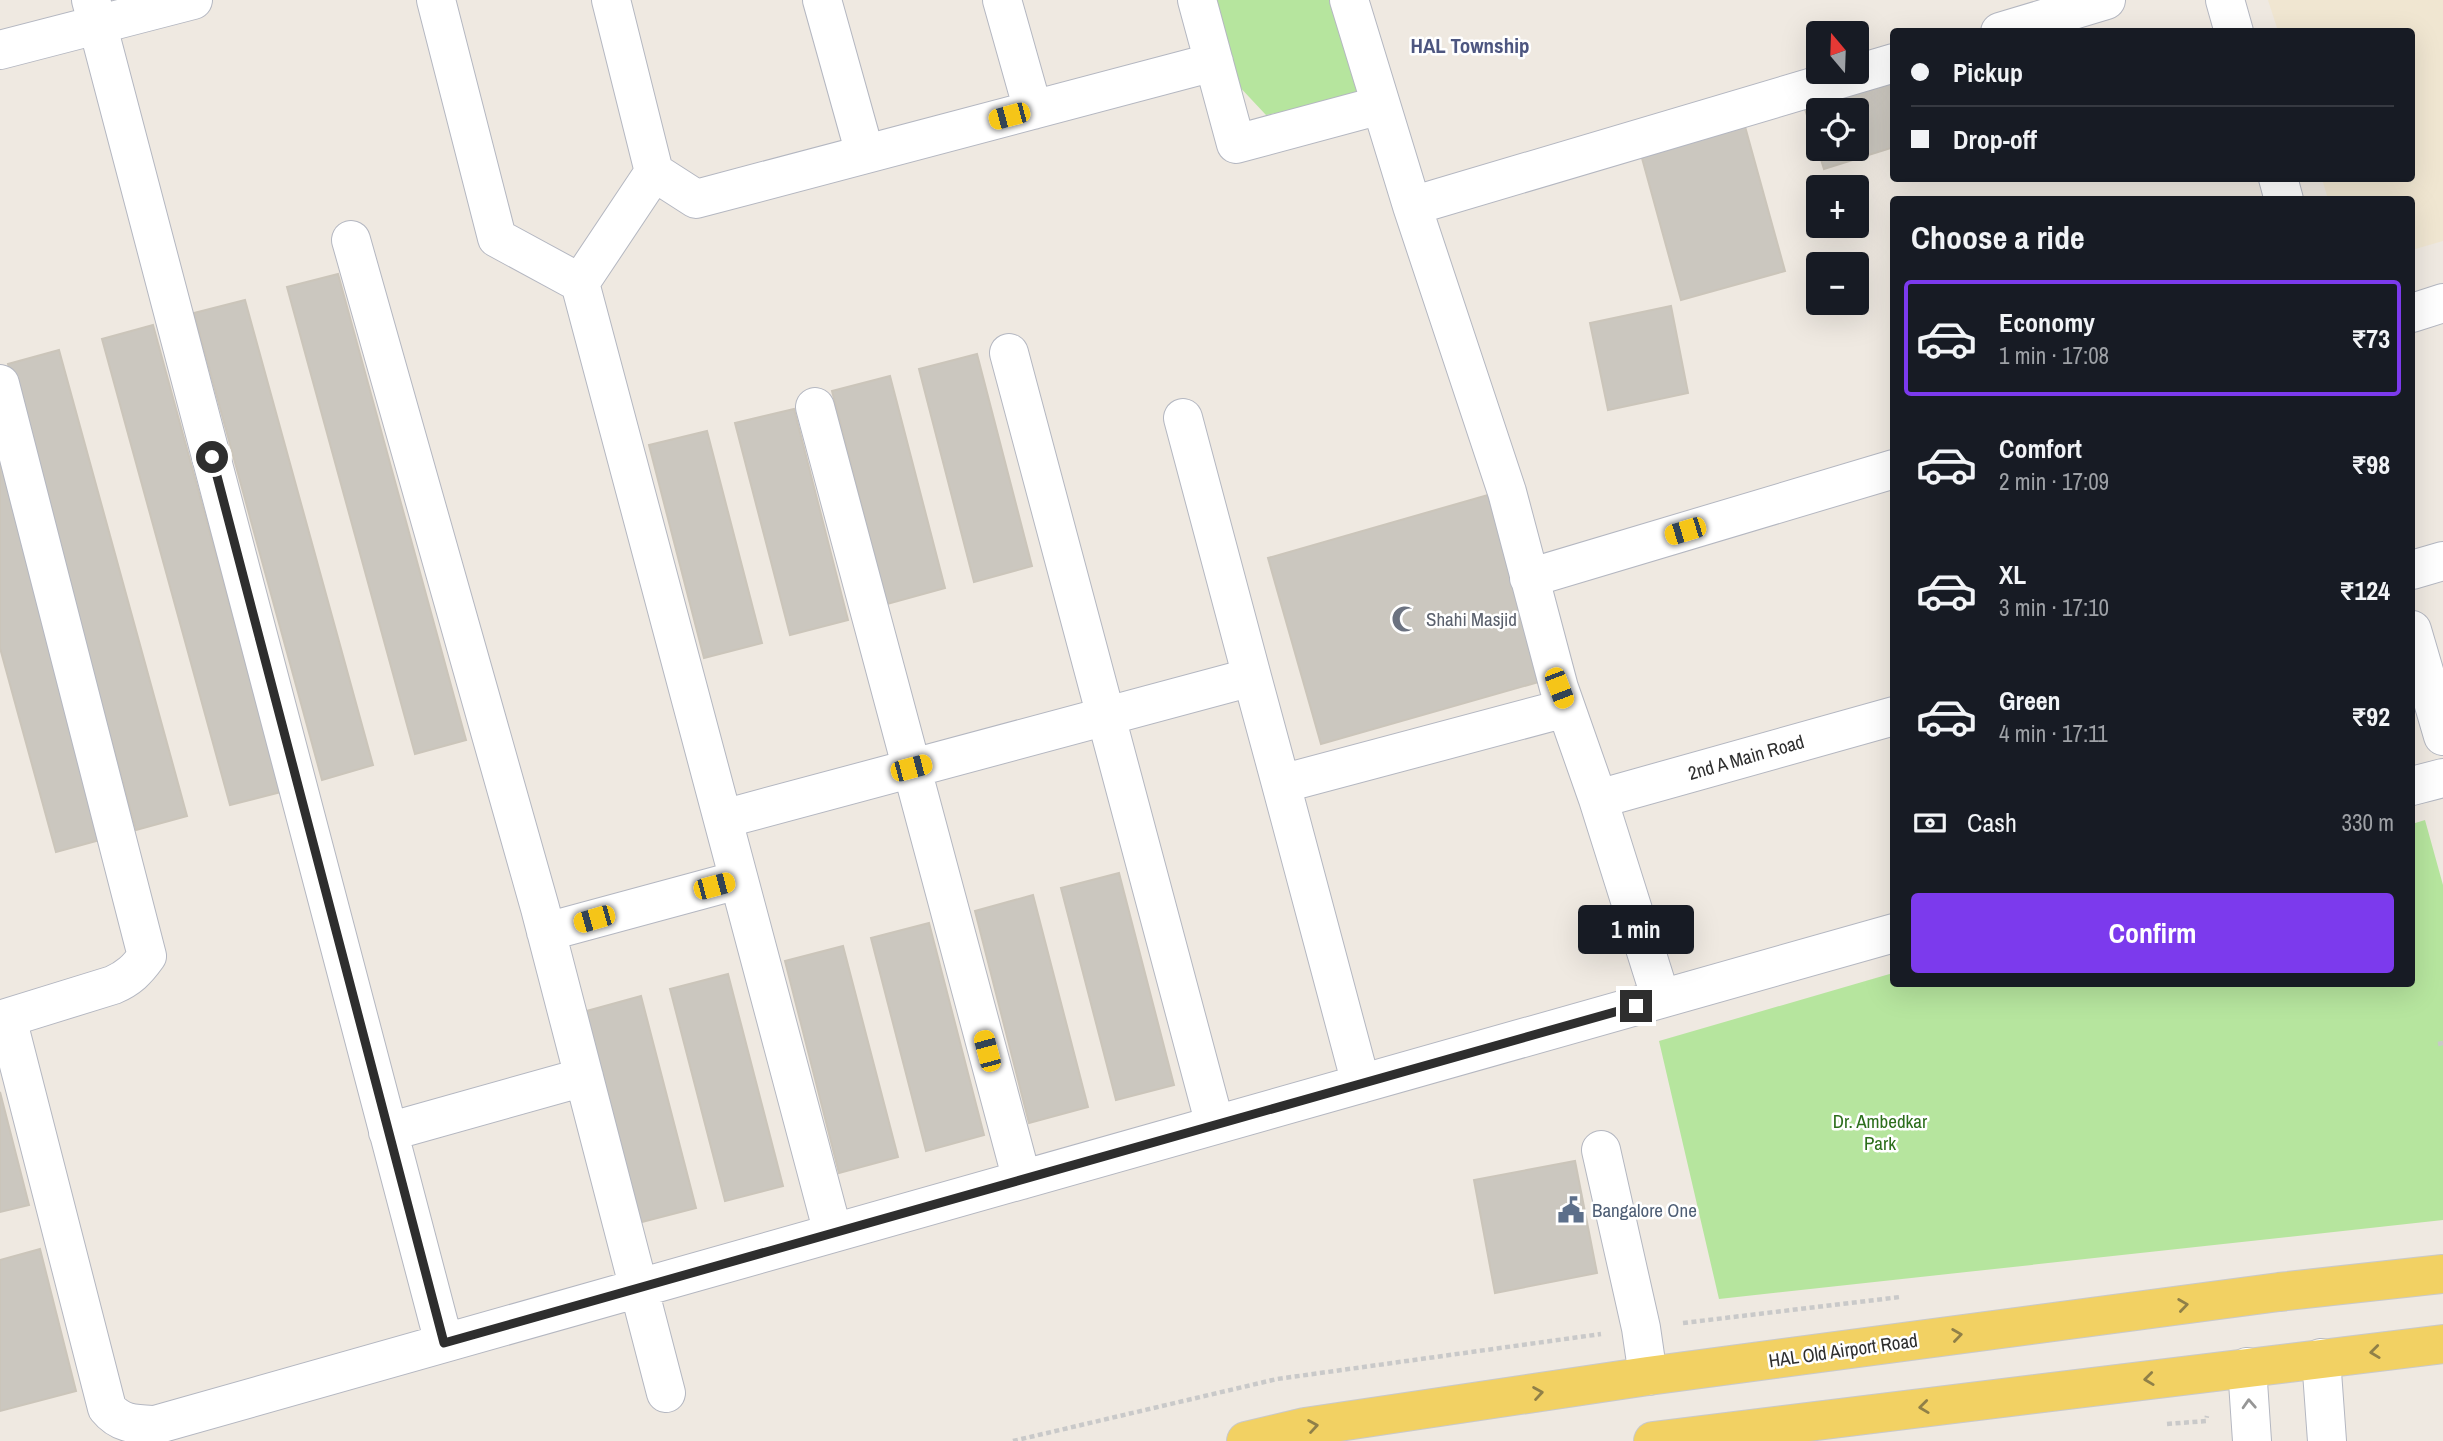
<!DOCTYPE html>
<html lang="en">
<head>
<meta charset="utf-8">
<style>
	body { margin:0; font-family:"Archivo Narrow",sans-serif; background:#20242c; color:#f1f3f6; height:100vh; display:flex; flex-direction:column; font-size:26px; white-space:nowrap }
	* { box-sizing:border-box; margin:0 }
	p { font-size:23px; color:#9ea1a6 }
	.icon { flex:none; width:38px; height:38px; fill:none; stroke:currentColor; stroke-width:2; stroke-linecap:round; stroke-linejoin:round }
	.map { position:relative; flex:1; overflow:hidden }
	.sheet { position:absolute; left:1890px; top:196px; width:525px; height:791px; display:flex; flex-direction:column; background:#171b24; border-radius:7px; box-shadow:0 7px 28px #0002 }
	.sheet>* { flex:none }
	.hud { position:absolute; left:1890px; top:28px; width:525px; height:154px; border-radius:7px; box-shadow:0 7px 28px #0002; display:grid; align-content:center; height:154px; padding:0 21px; background:#171b24 }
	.needle { width:46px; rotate:341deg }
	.fabs { position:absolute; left:1806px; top:21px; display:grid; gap:14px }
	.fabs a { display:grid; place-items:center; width:63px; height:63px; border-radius:7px; background:#171b24; box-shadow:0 7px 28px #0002; font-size:35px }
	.end { position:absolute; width:32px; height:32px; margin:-16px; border:9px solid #2e2e2e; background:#fff; box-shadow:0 0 0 4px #fff }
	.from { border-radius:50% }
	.bubble { position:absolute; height:49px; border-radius:7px; background:#171b24; box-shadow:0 7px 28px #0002; font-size:23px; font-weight:700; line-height:49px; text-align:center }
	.car { position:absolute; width:21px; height:42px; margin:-21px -10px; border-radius:9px; box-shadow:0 0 5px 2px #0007; background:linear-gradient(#f5c518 24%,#345 0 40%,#f5c518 0 76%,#345 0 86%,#f5c518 0) }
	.hud b { display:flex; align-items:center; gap:24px; height:66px; font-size:26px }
	.hud b+b { border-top:2px solid #363941 }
	.hud i { width:18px; height:18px; background:#f1f3f6 }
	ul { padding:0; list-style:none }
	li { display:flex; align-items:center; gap:21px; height:116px; margin:0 14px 10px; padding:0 7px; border:4px solid transparent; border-radius:7px }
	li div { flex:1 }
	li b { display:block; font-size:26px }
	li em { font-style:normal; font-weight:700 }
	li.current { border-color:#7c3aed }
	li>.icon { width:63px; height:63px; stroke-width:1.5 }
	h2 { padding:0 21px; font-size:32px; line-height:84px }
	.pay { display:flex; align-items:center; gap:18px; height:77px; padding:0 21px; font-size:26px }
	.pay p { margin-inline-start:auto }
	.cta { display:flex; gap:14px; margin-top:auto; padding:14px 21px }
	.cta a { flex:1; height:80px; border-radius:7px; background:#7c3aed; color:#fff; font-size:28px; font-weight:700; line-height:80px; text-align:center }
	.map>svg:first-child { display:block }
</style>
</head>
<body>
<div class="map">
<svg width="2443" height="1441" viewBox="0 0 2443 1441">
	<rect width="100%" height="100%" fill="#efe9e1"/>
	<!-- education -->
	<path fill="#f0e6d1" d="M 2268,0 L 2443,0 L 2443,241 L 2412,250 L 2412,200 L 2328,199 L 2322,179 L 2412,178 L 2412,32 L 2278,31 Z"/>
	<!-- green -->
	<path fill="#b6e59e" d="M 1204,0 L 1329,0 L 1359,98 L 1266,115 L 1220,66 Z
		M 2425,820 L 2443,885 L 2443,1220 L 1719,1299 L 1659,1041 L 1893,973 L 1894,984 L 2412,984 L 2412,824 Z"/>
	<!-- building -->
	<path fill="#cbc7bf" stroke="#cbc5ba" stroke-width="2" fill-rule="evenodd" d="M 1894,75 L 1894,147 L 1824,169 L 1803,103 ZM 1818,110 L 1857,110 L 1857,149 L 1818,149 Z
		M 1741,112 L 1785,271 L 1681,300 L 1637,140 Z
		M 338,274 L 466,740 L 415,754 L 287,287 Z
		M 245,300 L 373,765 L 322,780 L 194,313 Z
		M 1671,306 L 1688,393 L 1608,410 L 1590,323 Z
		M 153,325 L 281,792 L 230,805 L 102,339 Z
		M 59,350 L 187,816 L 136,830 L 8,364 Z
		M 977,354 L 1032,566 L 974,582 L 919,369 Z
		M 890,376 L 945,588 L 887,604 L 832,391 Z
		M 794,409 L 848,620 L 790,635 L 735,423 Z
		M 707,431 L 762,643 L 704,658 L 649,445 Z
		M 0,449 L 107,838 L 56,852 L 0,648 Z
		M 1488,495 L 1542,681 L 1321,744 L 1268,558 Z
		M 1119,873 L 1174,1085 L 1116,1100 L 1061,888 Z
		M 1033,895 L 1088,1107 L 1029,1123 L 975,911 Z
		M 929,923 L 984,1135 L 926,1151 L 871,938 Z
		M 843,946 L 898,1157 L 839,1173 L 785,961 Z
		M 728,974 L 783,1186 L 725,1201 L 670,989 Z
		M 641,996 L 696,1208 L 638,1223 L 583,1012 Z
		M 0,1092 L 29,1205 L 0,1212 Z
		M 1575,1161 L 1597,1273 L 1495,1293 L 1474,1180 Z
		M 40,1249 L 76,1391 L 0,1411 L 0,1260 Z"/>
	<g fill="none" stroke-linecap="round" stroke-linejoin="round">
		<!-- street casing -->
		<g stroke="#b4b7c1" stroke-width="40">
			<path id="street" d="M 91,0 L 444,1343
				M 436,0 L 497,238 L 580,283 L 833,1233
				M 611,0 L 654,172 L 696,199 L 1214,62
				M 822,0 L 865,154
				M 1002,0 L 1033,110
				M 1197,0 L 1236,144 L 1381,105
				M 1349,0 L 1412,206 L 1507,492 L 1559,688 L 1598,799 L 1661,999
				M 2225,0 L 2234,32
				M 2000,32 L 2106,0
				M 0,50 L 193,0
				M 2278,178 L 2284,200
				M 1412,206 L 1894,63
				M 351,240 L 540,908 L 666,1393
				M 580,283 L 654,172
				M 2412,313 L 2443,303
				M 1009,353 L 1215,1125
				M 0,384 L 147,956 C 137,970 129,978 113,985 L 0,1020
				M 815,407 L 1022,1180
				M 1183,418 L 1252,677
				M 2412,570 L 2443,561
				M 1529,578 L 1894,469
				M 2412,630 L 2443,736
				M 1281,784 L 1361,1084
				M 2412,786 L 2443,778
				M 1598,799 L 1894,716
				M 723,819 L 1252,677 L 1281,784 L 1566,708
				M 546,932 L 738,880
				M 7,1018 L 107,1408 C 120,1424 134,1424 155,1425 L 1894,933
				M 388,1132 L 584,1077
				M 1601,1150 L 1641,1328 L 1648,1376"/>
		</g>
		<!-- secondary casing -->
		<g stroke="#b4b7c1" stroke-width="40">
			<path id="secondary" d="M 2321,1358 L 2327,1441
				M 2247,1367 L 2252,1441"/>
		</g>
		<!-- primary casing -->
		<g stroke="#c9c9c9" stroke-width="40">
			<path id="primary" d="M 1246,1441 L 1305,1427 L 1648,1376 L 2279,1292 L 2443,1274
				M 1653,1441 L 2443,1344"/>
		</g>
		<!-- path -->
		<path stroke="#c9c9c9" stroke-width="4.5" stroke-dasharray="5 3.5" stroke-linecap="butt" d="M 2438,1044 L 2443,1043
			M 1683,1323 L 1900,1297
			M 2167,1424 L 2206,1421 L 2207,1416
			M 1013,1441 L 1277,1379 L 1601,1334"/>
		<!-- street -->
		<use href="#street" stroke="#fff" stroke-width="38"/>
		<!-- secondary -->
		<use href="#secondary" stroke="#fff" stroke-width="38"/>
		<!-- primary -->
		<use href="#primary" stroke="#f2d163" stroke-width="38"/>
	</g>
	<!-- one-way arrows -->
	<defs><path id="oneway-chevron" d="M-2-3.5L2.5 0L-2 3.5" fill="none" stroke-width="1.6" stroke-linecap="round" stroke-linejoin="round" transform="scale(1.75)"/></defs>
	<g stroke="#908048">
		<use href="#oneway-chevron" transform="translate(2183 1305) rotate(-8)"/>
		<use href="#oneway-chevron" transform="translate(1957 1335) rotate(-8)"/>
		<use href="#oneway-chevron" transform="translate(2375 1352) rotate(173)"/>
		<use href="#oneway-chevron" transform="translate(2149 1379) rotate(173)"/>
		<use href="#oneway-chevron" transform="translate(1538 1393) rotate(-9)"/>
		<use href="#oneway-chevron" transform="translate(1924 1407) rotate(173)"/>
		<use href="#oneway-chevron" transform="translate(1313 1426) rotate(-9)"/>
	</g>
	<use stroke="#969696" href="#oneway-chevron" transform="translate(2249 1404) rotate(-93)"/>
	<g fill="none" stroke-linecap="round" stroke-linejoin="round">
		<!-- route -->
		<path stroke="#2e2e2e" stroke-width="9" d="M 212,457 L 444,1343 L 1636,1006"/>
	</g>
	<!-- icons -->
	<defs>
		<g id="mosque-bare" transform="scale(2.1)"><path d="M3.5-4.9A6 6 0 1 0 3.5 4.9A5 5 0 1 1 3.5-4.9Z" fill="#6b7280" stroke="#fff" stroke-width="2.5" paint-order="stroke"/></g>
		<g id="civic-bare" transform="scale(2.1)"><path d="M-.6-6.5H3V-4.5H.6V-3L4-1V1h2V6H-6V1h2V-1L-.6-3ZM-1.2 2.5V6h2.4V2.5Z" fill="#5c6f8a" stroke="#fff" stroke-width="2.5" paint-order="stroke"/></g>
	</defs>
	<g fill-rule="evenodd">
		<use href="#mosque-bare" x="1405" y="619"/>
		<use href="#civic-bare" x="1571" y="1210"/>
	</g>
	<g text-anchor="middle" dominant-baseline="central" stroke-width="5" stroke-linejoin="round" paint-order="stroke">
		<!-- worship labels -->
		<g font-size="19" fill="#5b616d" stroke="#fff" text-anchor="start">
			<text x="1426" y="619">Shahi Masjid</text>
		</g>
		<!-- street labels -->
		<g font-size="19" fill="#2e2e2e" stroke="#fff">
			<text transform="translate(1746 757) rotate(-16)">2nd A Main Road</text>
			<text transform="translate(1843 1350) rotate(-8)">HAL Old Airport Road</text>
		</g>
		<!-- park labels -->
		<g font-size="19" fill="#2c6e1b" stroke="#fff">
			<text x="1880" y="1121">Dr. Ambedkar<tspan x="1880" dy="22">Park</tspan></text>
		</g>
		<!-- service labels -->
		<g font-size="19" fill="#4e5e75" stroke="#fff" text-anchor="start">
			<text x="1592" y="1210">Bangalore One</text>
		</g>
		<!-- neighbourhood labels -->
		<g font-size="21" font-weight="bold" fill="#4d5680" stroke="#fff">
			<text x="1470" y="45">HAL Township</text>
		</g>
	</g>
</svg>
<div class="fabs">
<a><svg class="needle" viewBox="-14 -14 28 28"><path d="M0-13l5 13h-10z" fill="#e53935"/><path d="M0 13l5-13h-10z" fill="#9ea1a6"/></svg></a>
<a><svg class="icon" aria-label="locate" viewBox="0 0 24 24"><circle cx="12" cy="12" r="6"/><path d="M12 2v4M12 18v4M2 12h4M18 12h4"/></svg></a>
<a>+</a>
<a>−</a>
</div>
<i class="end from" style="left:212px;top:457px"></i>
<i class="end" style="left:1636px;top:1006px"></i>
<div class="bubble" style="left:1578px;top:905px;width:116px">1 min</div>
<i class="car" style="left:1009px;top:116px;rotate:255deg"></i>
<i class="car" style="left:1685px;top:531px;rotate:253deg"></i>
<i class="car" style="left:1559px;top:688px;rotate:159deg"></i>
<i class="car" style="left:911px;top:768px;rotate:75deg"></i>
<i class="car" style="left:714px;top:886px;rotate:75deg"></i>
<i class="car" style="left:594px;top:919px;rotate:254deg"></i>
<i class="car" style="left:987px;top:1051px;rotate:345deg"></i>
<div class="hud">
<b><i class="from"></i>Pickup</b>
<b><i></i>Drop-off</b>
</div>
<section class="sheet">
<h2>Choose a ride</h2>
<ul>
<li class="current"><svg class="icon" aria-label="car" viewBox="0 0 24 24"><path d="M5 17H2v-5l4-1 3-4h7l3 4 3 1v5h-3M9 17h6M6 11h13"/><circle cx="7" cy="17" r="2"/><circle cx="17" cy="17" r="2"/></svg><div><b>Economy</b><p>1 min · 17:08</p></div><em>₹73</em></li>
<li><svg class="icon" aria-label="car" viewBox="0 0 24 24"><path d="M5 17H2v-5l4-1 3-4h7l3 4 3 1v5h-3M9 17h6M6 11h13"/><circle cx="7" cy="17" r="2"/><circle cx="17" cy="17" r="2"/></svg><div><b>Comfort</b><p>2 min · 17:09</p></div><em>₹98</em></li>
<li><svg class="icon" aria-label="car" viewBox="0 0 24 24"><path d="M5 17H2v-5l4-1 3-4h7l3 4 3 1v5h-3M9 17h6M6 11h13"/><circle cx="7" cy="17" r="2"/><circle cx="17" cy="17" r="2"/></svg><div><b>XL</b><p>3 min · 17:10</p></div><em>₹124</em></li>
<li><svg class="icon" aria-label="car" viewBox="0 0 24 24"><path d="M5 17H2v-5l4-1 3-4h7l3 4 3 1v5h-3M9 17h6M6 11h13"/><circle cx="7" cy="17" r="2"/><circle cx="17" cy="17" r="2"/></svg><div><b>Green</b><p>4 min · 17:11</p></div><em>₹92</em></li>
</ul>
<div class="pay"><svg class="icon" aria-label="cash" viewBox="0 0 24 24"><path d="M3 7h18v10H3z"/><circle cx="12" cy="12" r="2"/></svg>Cash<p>330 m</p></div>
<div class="cta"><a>Confirm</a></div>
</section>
</div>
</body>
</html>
